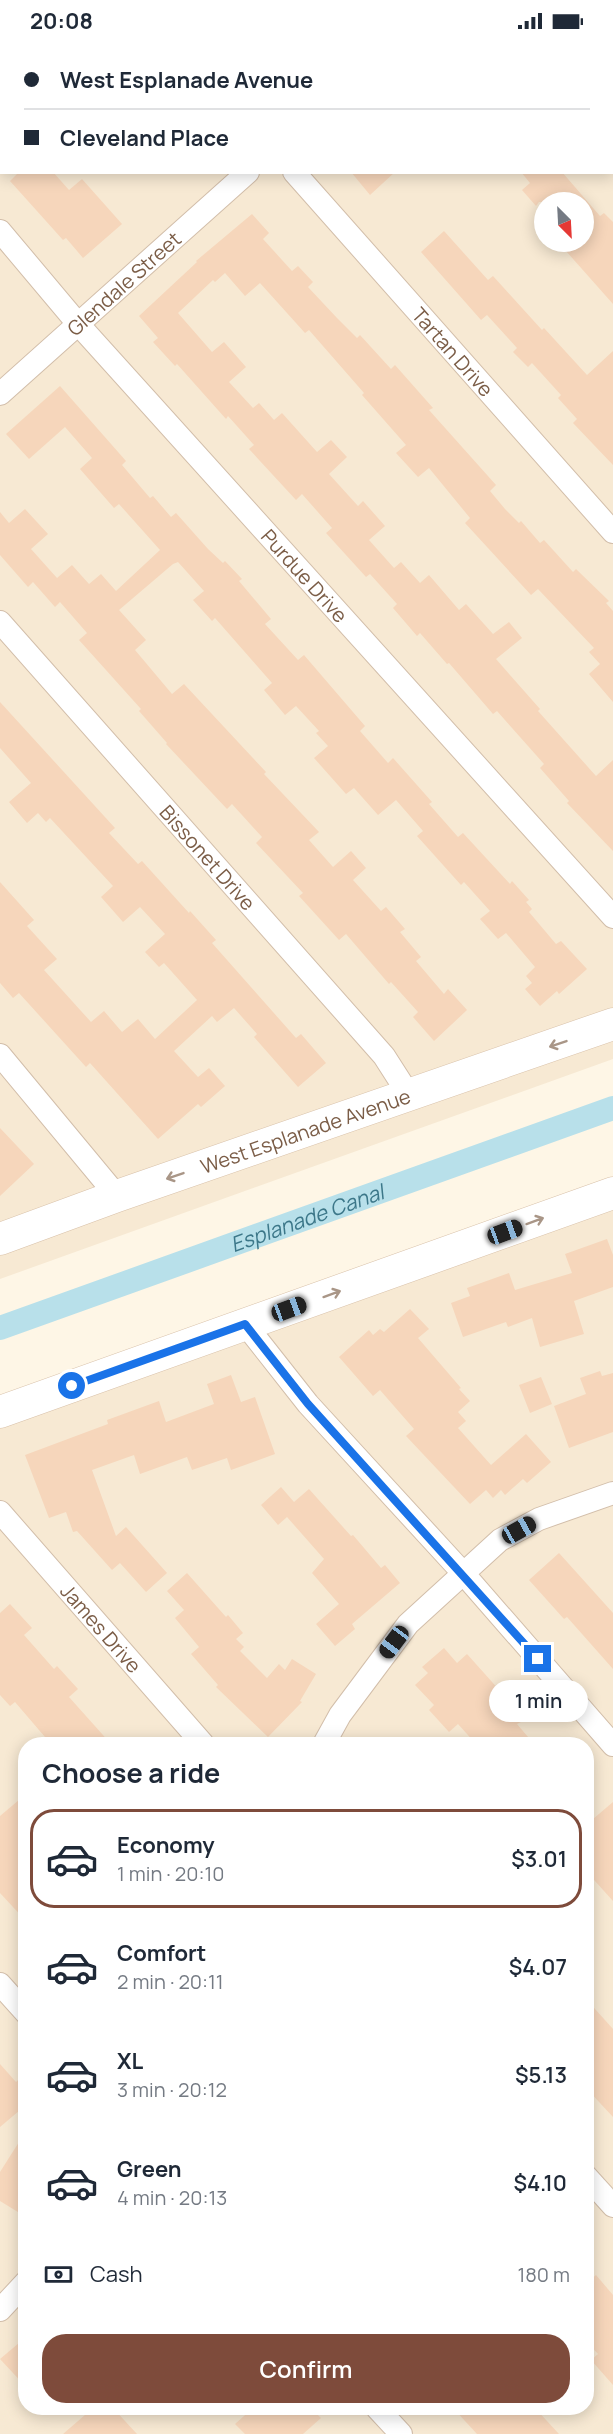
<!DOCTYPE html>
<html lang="en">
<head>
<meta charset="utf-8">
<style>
	body { margin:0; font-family:Manrope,sans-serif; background:#f2f2f3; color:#1f2937; height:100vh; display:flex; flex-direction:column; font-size:22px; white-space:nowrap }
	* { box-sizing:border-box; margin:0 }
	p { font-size:20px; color:#747a83 }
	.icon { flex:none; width:33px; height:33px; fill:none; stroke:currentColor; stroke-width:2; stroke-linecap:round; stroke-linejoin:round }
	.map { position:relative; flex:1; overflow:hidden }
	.panel { position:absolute; left:18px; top:1695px; width:576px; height:678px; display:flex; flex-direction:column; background:#fff; border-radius:24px; box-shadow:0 3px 15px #0003 }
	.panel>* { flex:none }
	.top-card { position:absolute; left:0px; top:0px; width:614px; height:132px; box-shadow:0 3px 15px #0003; display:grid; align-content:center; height:132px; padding:0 24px; background:#fff }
	.needle { width:39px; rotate:156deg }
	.tools { position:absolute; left:534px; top:150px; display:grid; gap:12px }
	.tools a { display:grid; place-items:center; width:60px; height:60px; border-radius:50%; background:#fff; box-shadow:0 3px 15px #0003; font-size:30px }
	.end { position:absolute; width:27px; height:27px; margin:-14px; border:8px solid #1a73e8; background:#fff; box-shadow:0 0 0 3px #fff }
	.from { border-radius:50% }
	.bubble { position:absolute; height:42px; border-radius:21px; background:#fff; box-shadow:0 3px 15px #0003; font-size:20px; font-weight:600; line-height:42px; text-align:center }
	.car { position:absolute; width:18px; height:36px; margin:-18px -9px; border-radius:8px; box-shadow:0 0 4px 2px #0007; background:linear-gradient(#222 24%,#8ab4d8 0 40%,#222 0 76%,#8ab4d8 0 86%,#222 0) }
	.top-card b { display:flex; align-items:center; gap:21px; height:57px; font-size:22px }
	.top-card b+b { border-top:2px solid #e0e1e3 }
	.top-card i { width:15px; height:15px; background:#1f2937 }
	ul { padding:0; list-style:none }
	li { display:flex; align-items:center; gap:18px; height:99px; margin:0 12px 9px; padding:0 12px; border:3px solid transparent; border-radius:24px }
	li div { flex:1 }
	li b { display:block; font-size:22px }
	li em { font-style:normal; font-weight:600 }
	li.current { border-color:#7e4b3b }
	li>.icon { width:54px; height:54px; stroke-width:1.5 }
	h2 { padding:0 24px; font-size:27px; line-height:72px }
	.pay { display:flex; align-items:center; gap:15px; height:66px; padding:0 24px; font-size:22px }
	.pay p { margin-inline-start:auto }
	.action { display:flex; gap:12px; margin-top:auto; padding:12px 24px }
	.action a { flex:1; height:69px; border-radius:24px; background:#7e4b3b; color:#fff; font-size:24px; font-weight:600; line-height:69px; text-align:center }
	.status { display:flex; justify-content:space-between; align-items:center; height:42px; padding:0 30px; background:#fff; direction:ltr }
	.status svg { height:16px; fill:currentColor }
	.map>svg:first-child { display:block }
</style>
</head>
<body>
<div class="status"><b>20:08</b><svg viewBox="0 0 49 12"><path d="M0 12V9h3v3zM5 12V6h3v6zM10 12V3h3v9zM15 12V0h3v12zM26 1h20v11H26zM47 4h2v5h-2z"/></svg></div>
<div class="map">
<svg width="613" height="2392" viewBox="0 0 613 2392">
	<rect width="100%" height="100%" fill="#fef6e6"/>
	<!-- residential -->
	<path fill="#f7e9d3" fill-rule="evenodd" d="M 0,0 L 613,0 L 613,1017 L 0,1237 ZM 2,2 L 612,2 L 612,130 L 2,130 ZM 544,160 L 584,160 L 584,200 L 544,200 Z
		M 613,1150 L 613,2392 L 0,2392 L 0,1379 ZM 26,1702 L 586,1702 L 586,2366 L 26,2366 Z"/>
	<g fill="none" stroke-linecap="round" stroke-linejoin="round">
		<!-- canal -->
		<path stroke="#b8e0ea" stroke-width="24" id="s1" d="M 0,1286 L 613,1066"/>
	</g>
	<!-- building -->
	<path fill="#f6d6bb" d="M 19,130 L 53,130 L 69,148 L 82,137 L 122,182 L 83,216 L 66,196 L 63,198 L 10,139 Z
		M 351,130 L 395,130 L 370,153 Z
		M 521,130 L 562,130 L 600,174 L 604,171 L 613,180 L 613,262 L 558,200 L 584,200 L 584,160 L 539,160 L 536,164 L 522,148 L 530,141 Z
		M 252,172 L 269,191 L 263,197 L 292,229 L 298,224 L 313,240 L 308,245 L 337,276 L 357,296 L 360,293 L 391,327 L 395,323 L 433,366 L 429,368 L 496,443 L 490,449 L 505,467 L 519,481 L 521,479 L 540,501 L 544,498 L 573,530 L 576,527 L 609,559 L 606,561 L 613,569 L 613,660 L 589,632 L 600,622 L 589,610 L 594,606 L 538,547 L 531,553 L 465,481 L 470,476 L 429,426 L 418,435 L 396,411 L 406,403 L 362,353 L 364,351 L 309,288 L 305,291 L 260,241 L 245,254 L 225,231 L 215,240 L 213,238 L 178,271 L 212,310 L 224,300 L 246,325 L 229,340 L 253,366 L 259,361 L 274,378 L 282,371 L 317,410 L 331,398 L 347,415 L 329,432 L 358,464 L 363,459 L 385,484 L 369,498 L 394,526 L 401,520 L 420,541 L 429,533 L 459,568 L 466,562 L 493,592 L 509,580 L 522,596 L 496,617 L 540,667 L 538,669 L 596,734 L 613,718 L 613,809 L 567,761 L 569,759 L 540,726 L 544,722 L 497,669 L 493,672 L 449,621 L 447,622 L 420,591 L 417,594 L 393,566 L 397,562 L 370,532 L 366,535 L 326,491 L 332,486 L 302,452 L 296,458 L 249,407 L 254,403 L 228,374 L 226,377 L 177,322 L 175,324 L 153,300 L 158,296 L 139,274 L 197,220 L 196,219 Z
		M 444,189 L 488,238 L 493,234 L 542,288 L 544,286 L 587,333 L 613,309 L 613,423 L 573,381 L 577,377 L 558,356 L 561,353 L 532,321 L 528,325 L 513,310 L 517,306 L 487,273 L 481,278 L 421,210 Z
		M 60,344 L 126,419 L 122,423 L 150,456 L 153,454 L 171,475 L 176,471 L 208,507 L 223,521 L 225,519 L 242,537 L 239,539 L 271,577 L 265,582 L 298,618 L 304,613 L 365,684 L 360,689 L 388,721 L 393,716 L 432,760 L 429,762 L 458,795 L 463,791 L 510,842 L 512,839 L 529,858 L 526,860 L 532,867 L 529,870 L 556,902 L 561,899 L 587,927 L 559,952 L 557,949 L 540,964 L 525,947 L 532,941 L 526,934 L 535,925 L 506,891 L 498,897 L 480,877 L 490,869 L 464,840 L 461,843 L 417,794 L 423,789 L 396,758 L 378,773 L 354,746 L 346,752 L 314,716 L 328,704 L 316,691 L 319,689 L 296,664 L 285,673 L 264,648 L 272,641 L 215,576 L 212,579 L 193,558 L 204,549 L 178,520 L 173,522 L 119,568 L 146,598 L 135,608 L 172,652 L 184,642 L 252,715 L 266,730 L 264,732 L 319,790 L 309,798 L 333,825 L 351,809 L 366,826 L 353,838 L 381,869 L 386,865 L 405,887 L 400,890 L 421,915 L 416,919 L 444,952 L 448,947 L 467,968 L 434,999 L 413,975 L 418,970 L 391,940 L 389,942 L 346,892 L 339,898 L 299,854 L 303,851 L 256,801 L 262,795 L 232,762 L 227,767 L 166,702 L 167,701 L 139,669 L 141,667 L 79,598 L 87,591 L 60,560 L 55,565 L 33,540 L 28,545 L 0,513 L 0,470 L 9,481 L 25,467 L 48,492 L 31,507 L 57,536 L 72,523 L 89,542 L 101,532 L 116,549 L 160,508 L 119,462 L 114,466 L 80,427 L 92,416 L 65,385 L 29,417 L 6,392 Z
		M 0,660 L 115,786 L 109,791 L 138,822 L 142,819 L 189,871 L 190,869 L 216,898 L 212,901 L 296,996 L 301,992 L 326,1021 L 298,1045 L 254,995 L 257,992 L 234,966 L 217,980 L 212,974 L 174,1009 L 198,1035 L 209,1026 L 225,1044 L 201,1065 L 198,1062 L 158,1097 L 90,1021 L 86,1025 L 19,951 L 13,956 L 0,941 L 0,840 L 34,878 L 27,884 L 57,917 L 44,928 L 91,980 L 104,969 L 122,990 L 138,977 L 155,997 L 197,958 L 164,921 L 159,925 L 145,910 L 165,892 L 140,865 L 123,880 L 101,855 L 113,844 L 50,776 L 46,780 L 38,771 L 27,781 L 9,760 L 31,741 L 0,706 Z
		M 0,1086 L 34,1122 L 0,1154 Z
		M 607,1197 L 613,1213 L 613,1245 L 574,1259 L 584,1292 L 540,1305 L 532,1276 L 508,1285 L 506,1280 L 463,1295 L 451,1261 L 470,1254 L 467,1246 L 509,1231 L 515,1248 L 572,1231 L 565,1212 Z
		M 410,1267 L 429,1287 L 418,1296 L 461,1346 L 459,1347 L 470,1359 L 458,1370 L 466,1379 L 458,1386 L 491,1423 L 526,1392 L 551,1420 L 527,1441 L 523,1437 L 505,1453 L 501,1448 L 493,1456 L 486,1448 L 470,1462 L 406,1394 L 414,1387 L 380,1348 L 373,1354 L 339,1315 L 369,1288 L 373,1293 L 380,1287 L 384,1290 Z
		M 600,1329 L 602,1334 L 613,1331 L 613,1390 L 569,1406 L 554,1364 L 586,1352 L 580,1336 Z
		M 231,1333 L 241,1360 L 255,1355 L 275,1412 L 231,1428 L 227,1416 L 192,1428 L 187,1415 L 140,1432 L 134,1413 L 92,1428 L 116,1494 L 126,1485 L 167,1531 L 146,1550 L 120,1521 L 112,1528 L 77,1489 L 73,1490 L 66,1470 L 49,1476 L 25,1413 L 108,1382 L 107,1378 L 159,1359 L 166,1380 L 214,1362 L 207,1342 Z
		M 541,1335 L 552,1362 L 530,1371 L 519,1343 Z
		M 281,1445 L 294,1460 L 309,1447 L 351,1494 L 353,1493 L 381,1526 L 385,1523 L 400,1541 L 352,1582 L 355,1587 L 335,1604 L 316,1582 L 339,1562 L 312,1531 L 324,1517 L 287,1475 L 278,1483 L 261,1463 Z
		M 559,1511 L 613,1571 L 613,1627 L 567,1575 L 564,1577 L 529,1538 Z
		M 187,1531 L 226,1575 L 228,1573 L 243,1591 L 236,1597 L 244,1605 L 240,1609 L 267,1636 L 279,1622 L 285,1628 L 292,1617 L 316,1632 L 300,1659 L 302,1660 L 268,1695 L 216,1645 L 218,1643 L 191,1612 L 199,1605 L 175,1576 L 184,1568 L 167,1549 Z
		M 10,1562 L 32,1586 L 24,1593 L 54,1627 L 57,1624 L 78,1647 L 69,1655 L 111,1702 L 51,1702 L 15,1660 L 10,1664 L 0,1653 L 0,1571 Z
		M 444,1606 L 457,1621 L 467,1612 L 501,1650 L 497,1653 L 521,1680 L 517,1682 L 534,1702 L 476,1702 L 458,1682 L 449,1690 L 429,1668 L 434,1663 L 415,1643 L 428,1631 L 422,1625 Z
		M 26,1752 L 26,1879 L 0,1851 L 0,1774 Z
		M 613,1760 L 613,1859 L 586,1829 L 586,1783 Z
		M 586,1957 L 613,1987 L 613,2075 L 586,2046 Z
		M 0,2022 L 16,2040 L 26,2031 L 26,2063 L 0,2085 Z
		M 26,2089 L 26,2175 L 0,2159 L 0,2130 Z
		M 596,2233 L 613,2253 L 613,2343 L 591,2318 L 598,2312 L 586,2299 L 586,2242 Z
		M 26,2295 L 26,2345 L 0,2317 Z
		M 93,2366 L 113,2366 L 137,2392 L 63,2392 Z
		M 253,2366 L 311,2366 L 321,2376 L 303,2392 L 245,2392 L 235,2382 Z
		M 453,2366 L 535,2366 L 559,2392 L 477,2392 Z"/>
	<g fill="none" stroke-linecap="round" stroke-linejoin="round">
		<!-- street casing -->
		<g stroke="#d2beaa" stroke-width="24">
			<g id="street">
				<path d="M 175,0 L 176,2"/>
				<path d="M 519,0 L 520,2"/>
				<path d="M 391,2 L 392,0"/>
				<path d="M 612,104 L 613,105"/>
				<path id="s2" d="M 294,130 L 613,490"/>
				<path id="s3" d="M 0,189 L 79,283 L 613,875"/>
				<path id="s4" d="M 0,352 L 248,130"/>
				<path id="s5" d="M 0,580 L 384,1014 L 409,1053"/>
				<path d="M 0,1013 L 117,1154"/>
				<path d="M 245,1282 L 308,1362 L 463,1531 L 613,1703"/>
				<path id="s6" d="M 0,1470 L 203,1702"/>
				<path d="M 324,1702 L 340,1673 L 408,1582 L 500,1498 L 539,1477 L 613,1451"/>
				<path d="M 0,1942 L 26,1971"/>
				<path d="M 586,2134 L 613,2164"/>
				<path d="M 0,2268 L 26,2240"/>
				<path d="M 377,2366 L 401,2392"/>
			</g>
		</g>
		<!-- secondary casing -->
		<g stroke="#d8c1a9" stroke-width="33">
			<g id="secondary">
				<path id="s7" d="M 0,1197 L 117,1154 L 613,982"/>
				<path d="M 0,1370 L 613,1151"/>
			</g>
		</g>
		<!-- street -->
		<use href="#street" stroke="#fff" stroke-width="22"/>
		<!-- secondary -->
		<use href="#secondary" stroke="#fff" stroke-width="32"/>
	</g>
	<!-- one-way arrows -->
	<defs><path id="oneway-shaft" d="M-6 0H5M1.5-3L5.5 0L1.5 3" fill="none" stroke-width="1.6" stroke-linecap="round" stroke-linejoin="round" transform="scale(1.5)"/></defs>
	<g stroke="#a99687">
		<use href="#oneway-shaft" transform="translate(558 1002) rotate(161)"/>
		<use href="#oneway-shaft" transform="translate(175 1134) rotate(161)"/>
		<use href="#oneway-shaft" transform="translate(535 1179) rotate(-20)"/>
		<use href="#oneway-shaft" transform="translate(332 1252) rotate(-20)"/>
	</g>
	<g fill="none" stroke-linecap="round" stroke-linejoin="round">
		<!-- route -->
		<path stroke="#1a73e8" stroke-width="8" d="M 72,1344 L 245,1282 L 308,1362 L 538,1617"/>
	</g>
	<g text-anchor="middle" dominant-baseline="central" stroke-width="6" stroke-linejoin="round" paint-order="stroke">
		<!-- street labels -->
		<g font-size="20" fill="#7b5d47" stroke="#fff9ee">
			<text stroke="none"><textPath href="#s4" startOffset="166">Glendale Street</textPath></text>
			<text stroke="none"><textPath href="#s2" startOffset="240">Tartan Drive</textPath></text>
			<text stroke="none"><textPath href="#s3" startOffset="460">Purdue Drive</textPath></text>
			<text stroke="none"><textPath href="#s5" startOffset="314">Bissonet Drive</textPath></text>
			<text stroke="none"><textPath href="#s7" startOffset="324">West Esplanade Avenue</textPath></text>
			<text stroke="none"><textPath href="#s6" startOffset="154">James Drive</textPath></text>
		</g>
		<!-- water labels -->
		<g font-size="21" font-style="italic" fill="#3c7789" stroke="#fff9ee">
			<text stroke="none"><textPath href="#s1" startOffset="326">Esplanade Canal</textPath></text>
		</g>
	</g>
</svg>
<div class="tools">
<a><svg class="needle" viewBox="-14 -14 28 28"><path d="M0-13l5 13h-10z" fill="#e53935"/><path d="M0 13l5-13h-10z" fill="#747a83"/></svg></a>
</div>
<i class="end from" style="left:72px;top:1344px"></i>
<i class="end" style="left:538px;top:1617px"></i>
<div class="bubble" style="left:489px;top:1638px;width:99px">1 min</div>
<i class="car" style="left:505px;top:1190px;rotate:70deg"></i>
<i class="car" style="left:289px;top:1267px;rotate:70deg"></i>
<i class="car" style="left:519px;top:1488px;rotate:61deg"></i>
<i class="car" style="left:394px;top:1600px;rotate:217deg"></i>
<div class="top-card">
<b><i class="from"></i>West Esplanade Avenue</b>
<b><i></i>Cleveland Place</b>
</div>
<section class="panel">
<h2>Choose a ride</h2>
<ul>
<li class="current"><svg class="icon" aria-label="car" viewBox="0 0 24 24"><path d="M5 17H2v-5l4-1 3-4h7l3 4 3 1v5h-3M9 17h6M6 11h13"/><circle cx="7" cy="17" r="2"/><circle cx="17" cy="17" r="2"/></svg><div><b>Economy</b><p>1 min · 20:10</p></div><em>$3.01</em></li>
<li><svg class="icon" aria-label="car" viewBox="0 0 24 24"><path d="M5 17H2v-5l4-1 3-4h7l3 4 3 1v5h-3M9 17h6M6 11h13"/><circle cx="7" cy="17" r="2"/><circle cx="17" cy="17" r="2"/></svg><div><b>Comfort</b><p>2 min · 20:11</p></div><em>$4.07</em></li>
<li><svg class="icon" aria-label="car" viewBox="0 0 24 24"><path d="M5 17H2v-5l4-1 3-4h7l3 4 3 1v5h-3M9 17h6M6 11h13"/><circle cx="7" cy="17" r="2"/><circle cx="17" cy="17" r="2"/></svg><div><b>XL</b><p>3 min · 20:12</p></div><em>$5.13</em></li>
<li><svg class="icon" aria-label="car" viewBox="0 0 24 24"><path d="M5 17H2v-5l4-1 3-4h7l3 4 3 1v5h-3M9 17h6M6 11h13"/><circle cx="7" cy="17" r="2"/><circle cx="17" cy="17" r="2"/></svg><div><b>Green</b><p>4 min · 20:13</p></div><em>$4.10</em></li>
</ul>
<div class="pay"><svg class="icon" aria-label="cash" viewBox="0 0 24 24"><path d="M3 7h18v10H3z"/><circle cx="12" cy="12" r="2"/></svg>Cash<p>180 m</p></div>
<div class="action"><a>Confirm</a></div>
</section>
</div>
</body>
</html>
